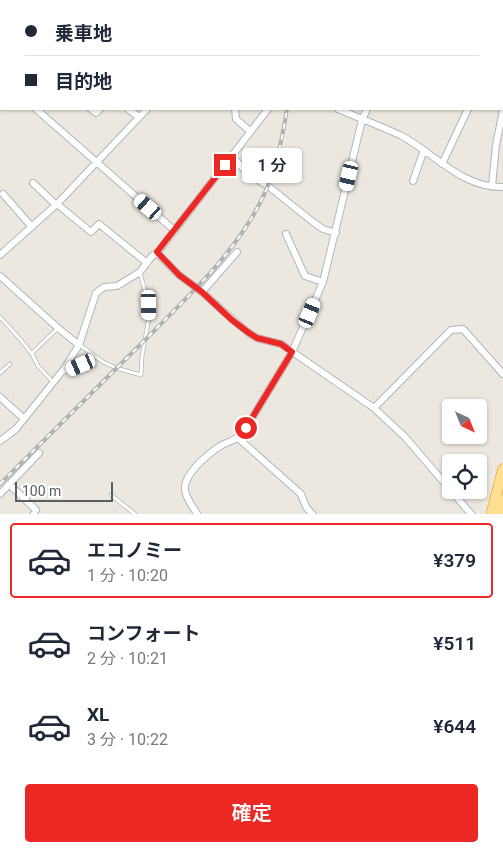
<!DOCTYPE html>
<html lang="ja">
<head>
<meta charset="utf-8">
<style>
	body { margin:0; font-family:Roboto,"Noto Sans JP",sans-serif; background:#f2f2f3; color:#1f2937; height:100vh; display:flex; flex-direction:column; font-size:19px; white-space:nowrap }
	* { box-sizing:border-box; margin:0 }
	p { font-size:16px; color:#747a83 }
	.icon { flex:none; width:28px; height:28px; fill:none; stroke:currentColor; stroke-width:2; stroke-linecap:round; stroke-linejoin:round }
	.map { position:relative; height:514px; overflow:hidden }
	.sheet { display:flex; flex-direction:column; background:#fff; flex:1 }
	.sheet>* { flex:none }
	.hud { position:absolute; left:0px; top:0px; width:504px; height:110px; box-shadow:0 1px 4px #0004; display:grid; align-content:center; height:110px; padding:0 25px; background:#fff }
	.needle { width:32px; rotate:137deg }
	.fabs { position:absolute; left:442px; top:399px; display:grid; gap:10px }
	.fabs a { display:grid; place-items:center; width:45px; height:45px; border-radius:5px; background:#fff; box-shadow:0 1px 4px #0004; font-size:25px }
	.scale { position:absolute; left:15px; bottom:12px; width:98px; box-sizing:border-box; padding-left:5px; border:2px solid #585d61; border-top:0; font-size:14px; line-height:18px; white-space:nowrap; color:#585d61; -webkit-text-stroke:4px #fff; paint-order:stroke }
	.end { position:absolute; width:22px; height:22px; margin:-11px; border:6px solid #ec2825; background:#fff; box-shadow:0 0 0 2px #fff }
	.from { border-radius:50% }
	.bubble { position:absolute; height:35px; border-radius:5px; background:#fff; box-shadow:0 1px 4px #0004; font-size:16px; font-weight:600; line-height:35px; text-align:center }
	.car { position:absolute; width:15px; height:30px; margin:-15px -8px; border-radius:6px; box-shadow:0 0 4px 1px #0007; background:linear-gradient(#fff 24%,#345 0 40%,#fff 0 76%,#345 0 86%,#fff 0) }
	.hud b { display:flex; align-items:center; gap:18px; height:48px; font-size:19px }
	.hud b+b { border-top:1px solid #e0e1e3 }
	.hud i { width:12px; height:12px; background:#1f2937 }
	ul { padding:9px 0 0; list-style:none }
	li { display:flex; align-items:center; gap:15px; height:75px; margin:0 10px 8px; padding:0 15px; border:2px solid transparent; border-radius:5px }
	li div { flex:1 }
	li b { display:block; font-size:19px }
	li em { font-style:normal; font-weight:600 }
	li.on { border-color:#ec2825 }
	li>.icon { width:45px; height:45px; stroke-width:1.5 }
	.primary-button { display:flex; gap:10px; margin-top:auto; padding:10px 25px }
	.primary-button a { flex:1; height:58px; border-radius:5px; background:#ec2825; color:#fff; font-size:20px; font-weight:600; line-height:58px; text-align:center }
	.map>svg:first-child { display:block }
</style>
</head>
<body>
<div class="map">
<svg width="503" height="515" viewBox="0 0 503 515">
	<rect width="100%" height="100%" fill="#ece8df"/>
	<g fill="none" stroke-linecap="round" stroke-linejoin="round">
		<!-- service casing -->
		<g stroke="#b2b6bb" stroke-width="4.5">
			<path id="service" d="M 0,317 L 20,339 L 32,354 L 38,366 L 53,382
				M 80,345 L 103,362 L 116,368 L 141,375 L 142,356 L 149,317 L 149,305 L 140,273
				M 33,352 L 57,329
				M 65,372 L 95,357
				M 0,373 L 10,364
				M 111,495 L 136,515"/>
		</g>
		<!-- minor casing -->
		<g stroke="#b2b6bb" stroke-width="8">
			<path id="minor" d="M 9,0 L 10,1
				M 68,0 L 69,1
				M 384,0 L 384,1
				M 242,1 L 242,0
				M 310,1 L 310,0
				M 374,1 L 377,0
				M 0,55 L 1,56
				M 36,109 L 174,230
				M 91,109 L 96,113 L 100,109
				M 128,109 L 139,117
				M 235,109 L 236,119 L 250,131
				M 338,109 C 359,118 381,126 402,136 C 435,154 462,188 503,187
				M 232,156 L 248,174 L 268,186 L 313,222 L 323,229 L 336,233
				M 442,164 L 468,109
				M 413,181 L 424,150
				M 33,183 L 56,205
				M 492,186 L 496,145 L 503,110
				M 3,194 L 32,227
				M 57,204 L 91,232 L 99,224 L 147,263
				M 286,234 L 305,276 L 323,282
				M 157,253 L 179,275 L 202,292 L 232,319 L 249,333 L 257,338 L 281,344 L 374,408 L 405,437 L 472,515
				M 0,255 L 57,204 L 147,109
				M 0,276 L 58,328 L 79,345
				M 202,292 L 237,252
				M 0,397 L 24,419
				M 374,408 L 451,330 L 463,329 L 503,374
				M 238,438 L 301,494 L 306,507 L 313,515
				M 0,441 L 16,429 L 64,369 L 79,345 L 96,293 L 104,287 L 117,286 L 140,272 L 152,256 L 157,253 L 268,109
				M 9,484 L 36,510
				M 0,494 L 39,453
				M 33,515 L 34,514
				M 198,515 C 193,507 186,499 185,490 C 183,475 206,456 217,448 C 230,439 234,444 246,428 L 292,352 L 323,282 L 362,120 L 367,109"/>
		</g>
		<!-- trunk casing -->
		<g stroke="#eb9200" stroke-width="11">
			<path id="trunk" d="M 100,1 L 101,0
				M 0,103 L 1,102
				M 491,515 L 503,469
				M 499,515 L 503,500"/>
		</g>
		<!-- service -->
		<use href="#service" stroke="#fff" stroke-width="3"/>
		<!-- minor -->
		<use href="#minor" stroke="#fff" stroke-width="6"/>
		<!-- trunk -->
		<use href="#trunk" stroke="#ffe092" stroke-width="10"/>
		<!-- rail casing -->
		<g stroke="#b1b2b2" stroke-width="4">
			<path id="rail" d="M 292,1 L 292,0
				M 0,484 C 50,434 101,384 151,334 C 191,293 233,255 260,203 C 275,174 282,141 287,109"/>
		</g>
		<!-- rail -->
		<use href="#rail" stroke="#fff" stroke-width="2" stroke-dasharray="5.5" stroke-linecap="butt"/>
	</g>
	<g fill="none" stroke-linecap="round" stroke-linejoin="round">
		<!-- route -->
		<path stroke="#ec2825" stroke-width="6" d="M 225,165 L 157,252 L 179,275 L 202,292 L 232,320 L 249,333 L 257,338 L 281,344 L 292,352 L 246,428"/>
	</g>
</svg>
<div class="fabs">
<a><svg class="needle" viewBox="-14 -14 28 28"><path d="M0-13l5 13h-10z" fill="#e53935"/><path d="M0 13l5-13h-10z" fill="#747a83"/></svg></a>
<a><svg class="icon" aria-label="locate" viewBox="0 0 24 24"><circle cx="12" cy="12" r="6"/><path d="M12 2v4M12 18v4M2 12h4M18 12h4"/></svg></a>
</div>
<div class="scale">100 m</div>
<i class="end from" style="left:246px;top:428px"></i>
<i class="end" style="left:225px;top:165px"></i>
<div class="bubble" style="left:242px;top:148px;width:60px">1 分</div>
<i class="car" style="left:349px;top:176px;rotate:193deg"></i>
<i class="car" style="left:148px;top:207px;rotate:311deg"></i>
<i class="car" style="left:149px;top:305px;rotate:179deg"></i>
<i class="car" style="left:310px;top:313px;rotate:23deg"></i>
<i class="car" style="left:81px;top:365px;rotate:247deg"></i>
<div class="hud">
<b><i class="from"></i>乗車地</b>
<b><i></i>目的地</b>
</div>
</div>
<section class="sheet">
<ul>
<li class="on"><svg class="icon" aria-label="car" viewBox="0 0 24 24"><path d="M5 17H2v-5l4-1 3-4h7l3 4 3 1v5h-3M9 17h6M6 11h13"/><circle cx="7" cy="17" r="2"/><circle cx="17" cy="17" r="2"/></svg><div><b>エコノミー</b><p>1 分 · 10:20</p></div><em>¥379</em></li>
<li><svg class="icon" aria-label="car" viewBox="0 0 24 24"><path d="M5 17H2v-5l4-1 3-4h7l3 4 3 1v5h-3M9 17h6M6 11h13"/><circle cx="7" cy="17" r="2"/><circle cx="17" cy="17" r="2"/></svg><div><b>コンフォート</b><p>2 分 · 10:21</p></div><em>¥511</em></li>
<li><svg class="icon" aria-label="car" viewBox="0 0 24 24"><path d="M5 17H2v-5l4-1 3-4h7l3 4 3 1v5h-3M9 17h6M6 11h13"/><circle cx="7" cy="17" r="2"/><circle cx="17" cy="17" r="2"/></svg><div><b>XL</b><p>3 分 · 10:22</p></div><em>¥644</em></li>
</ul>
<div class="primary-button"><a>確定</a></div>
</section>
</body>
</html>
